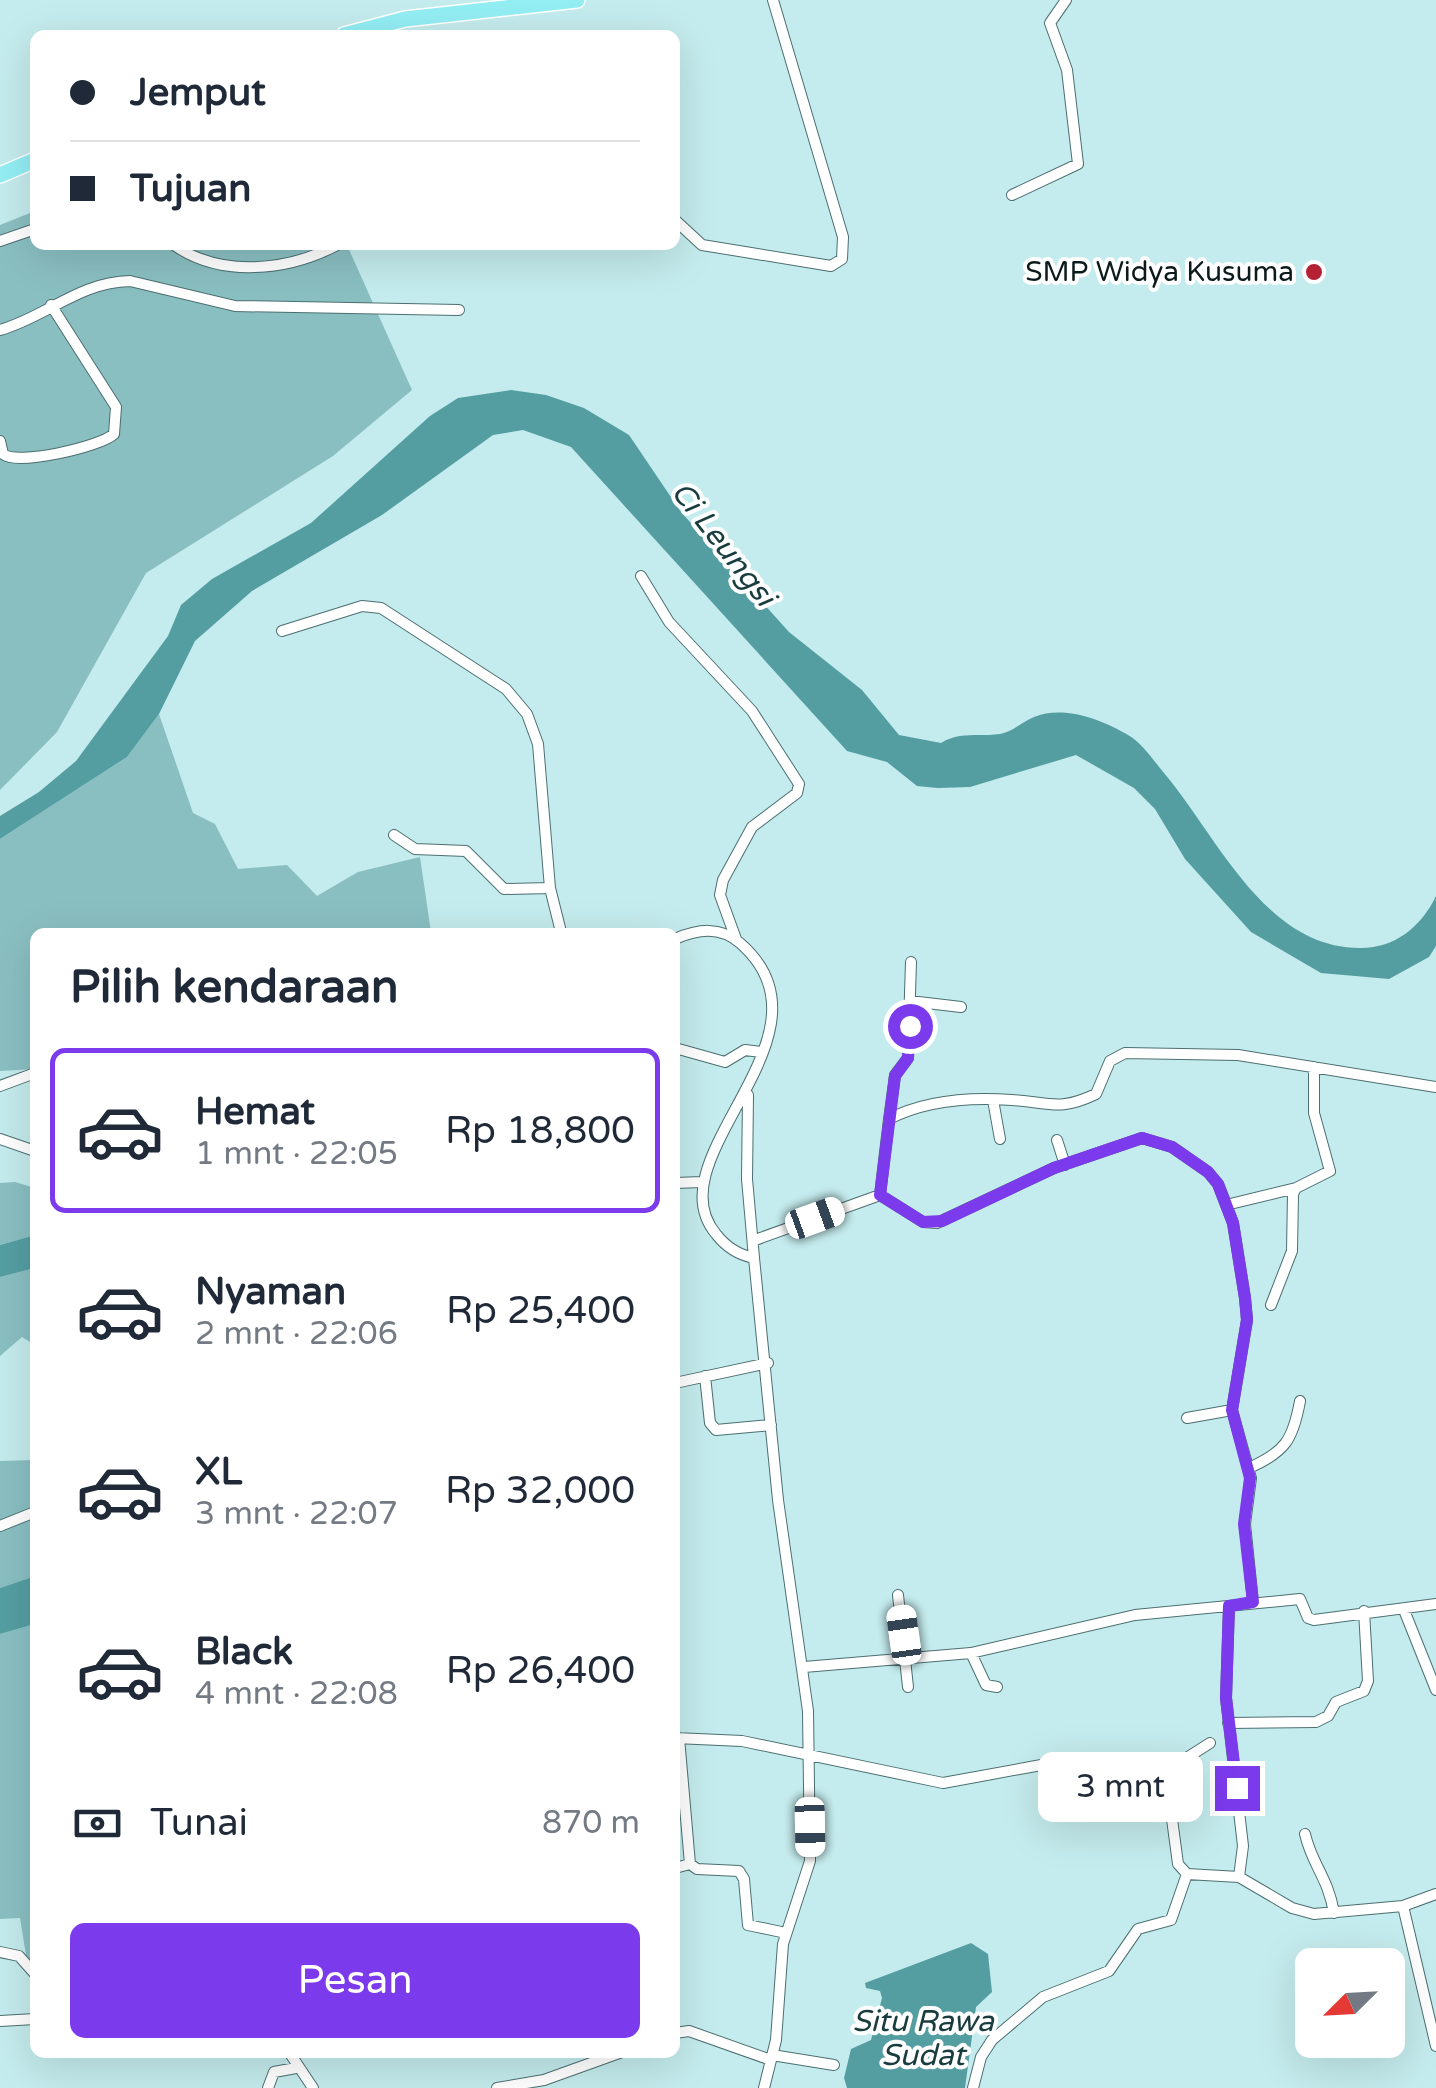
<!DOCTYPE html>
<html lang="id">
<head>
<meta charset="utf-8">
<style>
	body { margin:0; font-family:"Varela Round",sans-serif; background:#f6f6f7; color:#1f2937; height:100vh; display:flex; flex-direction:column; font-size:38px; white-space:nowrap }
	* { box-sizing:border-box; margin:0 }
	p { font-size:32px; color:#747a83 }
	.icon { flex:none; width:55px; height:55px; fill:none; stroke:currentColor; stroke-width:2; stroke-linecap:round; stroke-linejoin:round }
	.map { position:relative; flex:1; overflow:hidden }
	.panel { position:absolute; left:30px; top:928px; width:650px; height:1130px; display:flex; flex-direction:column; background:#fff; border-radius:15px; box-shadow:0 10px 40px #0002 }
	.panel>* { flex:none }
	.hud { position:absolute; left:30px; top:30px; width:650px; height:220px; border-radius:15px; box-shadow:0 10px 40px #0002; display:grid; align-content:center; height:220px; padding:0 40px; background:#fff }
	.needle { width:65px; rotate:246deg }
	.buttons { position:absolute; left:1295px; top:1948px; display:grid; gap:20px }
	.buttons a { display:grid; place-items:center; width:110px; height:110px; border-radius:15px; background:#fff; box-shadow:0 10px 40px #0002; font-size:50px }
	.end { position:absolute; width:45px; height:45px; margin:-22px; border:12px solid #7c3aed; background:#fff; box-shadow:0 0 0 5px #fff }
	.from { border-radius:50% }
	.bubble { position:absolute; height:70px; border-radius:15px; background:#fff; box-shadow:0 10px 40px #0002; font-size:32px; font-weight:600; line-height:70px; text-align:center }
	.car { position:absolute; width:30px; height:60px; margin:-30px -15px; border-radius:12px; box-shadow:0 0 8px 2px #0007; background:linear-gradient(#fff 24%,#345 0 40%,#fff 0 76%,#345 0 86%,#fff 0) }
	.hud b { display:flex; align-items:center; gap:35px; height:95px; font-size:38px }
	.hud b+b { border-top:2px solid #e0e1e3 }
	.hud i { width:25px; height:25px; background:#1f2937 }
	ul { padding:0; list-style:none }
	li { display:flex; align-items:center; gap:30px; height:165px; margin:0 20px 15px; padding:0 20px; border:5px solid transparent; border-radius:15px }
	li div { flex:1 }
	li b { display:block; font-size:38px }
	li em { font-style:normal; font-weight:600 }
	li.current { border-color:#7c3aed }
	li>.icon { width:90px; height:90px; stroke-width:1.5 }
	h2 { padding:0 40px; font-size:45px; line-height:120px }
	.pay { display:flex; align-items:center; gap:25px; height:110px; padding:0 40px; font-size:38px }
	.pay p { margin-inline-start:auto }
	.action { display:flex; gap:20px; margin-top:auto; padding:20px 40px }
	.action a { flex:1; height:115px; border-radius:15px; background:#7c3aed; color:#fff; font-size:40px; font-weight:600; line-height:115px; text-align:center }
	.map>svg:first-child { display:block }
</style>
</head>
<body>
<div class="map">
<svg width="1436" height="2088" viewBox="0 0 1436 2088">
	<rect width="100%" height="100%" fill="#c4ebed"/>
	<!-- green -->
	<path fill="#8abfc2" d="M 35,211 L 35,245 L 347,245 L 412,390 L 333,456 L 146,573 L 57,732 L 0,790 L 0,225 Z
		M 159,714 L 193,813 L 215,824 L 238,869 L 287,865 L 317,896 L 358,872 L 420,857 L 431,932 L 35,932 L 35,1069 L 0,1071 L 0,839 L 127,757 Z
		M 15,1182 L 35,1188 L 35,1235 L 0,1245 L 0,1183 Z
		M 35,1268 L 35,1345 L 22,1337 L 0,1356 L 0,1277 Z
		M 35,1460 L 35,1576 L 0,1588 L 0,1461 Z
		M 35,1624 L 35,1961 L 27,1961 L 20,1918 L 0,1919 L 0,1634 Z"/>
	<!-- water -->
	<path fill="#549ea2" d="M 511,390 L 546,395 L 584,408 L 629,435 L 681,512 L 789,632 L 862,690 L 899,735 L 941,743 C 960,731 978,737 1000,734 C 1012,732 1022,722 1034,717 C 1063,705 1101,719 1128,735 C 1142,743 1154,761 1164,773 C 1218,837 1265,949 1361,948 C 1395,948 1421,927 1436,896 L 1436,946 L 1429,957 L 1389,979 L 1321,973 L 1251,932 L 1185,859 L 1155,809 L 1134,788 L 1076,755 L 970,787 L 938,788 L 917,786 L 887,762 L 847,751 L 571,447 L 523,430 L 493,435 L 382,515 L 252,591 L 195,641 L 159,714 L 127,757 L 0,839 L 0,816 L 39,792 L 76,761 L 168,636 L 181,605 L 212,579 L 311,523 L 430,416 L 458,398 Z
		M 35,1235 L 35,1268 L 0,1277 L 0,1245 Z
		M 35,1576 L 35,1624 L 0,1634 L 0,1588 Z
		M 971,1943 L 988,1954 L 992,1992 L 976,2007 L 965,2088 L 847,2088 L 844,2078 L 851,2049 L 871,2040 L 882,1998 L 880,1991 L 866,1988 L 865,1983 Z"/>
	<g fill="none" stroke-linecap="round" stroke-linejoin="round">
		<!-- street casing -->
		<g stroke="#4c6f71" stroke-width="12">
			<path id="street" d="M 1012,195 L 1078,164 L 1067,70 L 1050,23 L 1066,0
				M 675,220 L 702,245 L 831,266 L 842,259 L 843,237 L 773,0
				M 0,241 L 35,229
				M 174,245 C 221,278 288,271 337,245
				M 0,330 C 46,317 79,282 130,281 L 235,306 L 459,310
				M 0,441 L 3,454 C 16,466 100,447 114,434 L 116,407 L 51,305
				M 641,576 L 669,622 L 752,711 L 799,784 L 797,793 L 752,827 L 723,880 L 720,895 L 736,939
				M 282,631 L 362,606 L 381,608 L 506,689 L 527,714 L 538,744 L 550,888
				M 394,835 L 415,849 L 466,851 L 504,889 L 550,888 L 561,932
				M 675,939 C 698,929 720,926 740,943 C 846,1035 651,1157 716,1234 C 726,1247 739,1255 754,1258 L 778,1500 L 808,1711 L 810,1861 L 783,1944 L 776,2040 L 764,2088
				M 910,1001 L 961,1007
				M 675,1048 L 725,1062 L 745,1050 L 761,1052
				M 0,1086 L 35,1073
				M 748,1095 L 747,1179 L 754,1258
				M 993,1100 L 1000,1139
				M 889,1119 L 895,1075 L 908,1058 L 911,962
				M 0,1139 L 35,1151
				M 1057,1140 L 1065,1165
				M 675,1183 L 702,1182
				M 880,1195 L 889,1119 C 926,1100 971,1097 1012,1100 C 1050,1102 1058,1112 1096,1094 L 1110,1061 L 1125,1053 L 1238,1055 L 1436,1087
				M 1226,1205 L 1296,1188
				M 755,1240 L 880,1195 L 923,1222 L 937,1223 L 1054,1168 L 1142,1138 L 1172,1147 L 1208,1172 L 1218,1184 L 1233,1223 L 1245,1298 L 1247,1320 L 1232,1410 L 1251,1478 L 1245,1524 L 1253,1602
				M 1271,1305 L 1292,1251 L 1293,1194 L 1296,1188 L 1330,1171 L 1314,1113 L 1314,1067
				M 705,1376 L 710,1423 L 716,1430 L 771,1425
				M 675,1383 L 768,1363
				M 1187,1418 L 1232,1410
				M 1249,1468 C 1285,1452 1293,1440 1300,1401
				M 0,1526 L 35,1512
				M 898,1595 L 908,1687
				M 1229,1606 L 1226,1698 L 1243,1846 L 1239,1877
				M 1404,1610 L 1436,1690
				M 971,1653 L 986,1685 L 997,1687
				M 804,1667 L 971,1653 L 1135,1615 L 1300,1599 L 1308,1618 L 1314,1620 L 1436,1604
				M 1228,1723 L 1316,1722 L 1328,1716 L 1336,1702 L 1364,1691 L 1368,1681 L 1364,1611
				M 675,1738 L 742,1741 L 943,1783 L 1063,1761 L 1083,1764 L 1162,1803 L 1172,1819 L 1178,1864 L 1187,1874 L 1239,1877 L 1292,1908 L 1314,1914 L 1403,1906 L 1436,1894
				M 679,1738 L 690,1864 L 697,1869 L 739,1871 L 744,1879 L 748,1925 L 786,1933
				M 1151,1796 L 1171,1783 L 1177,1764 L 1210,1743
				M 1305,1834 C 1312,1865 1328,1877 1334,1913
				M 675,1868 L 690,1864
				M 1403,1906 L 1436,2046
				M 0,1952 L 19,1956 L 35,1974
				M 0,2021 L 35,2019
				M 675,2033 L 689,2031 L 771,2060
				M 289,2052 L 313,2088
				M 772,2055 L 834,2065
				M 268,2088 L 274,2072 L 296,2068
				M 497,2088 L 544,2080 L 622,2052
				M 973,2088 L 981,2057 L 992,2040 L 1043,1997 L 1109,1971 L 1138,1929 L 1171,1920 L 1187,1874"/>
		</g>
		<!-- primary casing -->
		<g stroke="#fff" stroke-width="18">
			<path id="primary" d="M 344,35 L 405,19 L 577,0
				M 0,175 L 35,160"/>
		</g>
		<!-- street -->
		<use href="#street" stroke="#fff" stroke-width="10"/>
		<!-- primary -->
		<use href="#primary" stroke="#93eef4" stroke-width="15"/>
	</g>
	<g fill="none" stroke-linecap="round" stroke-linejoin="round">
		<!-- route -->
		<path stroke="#7c3aed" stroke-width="12" d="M 910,1026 L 908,1058 L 895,1076 L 880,1195 L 923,1222 L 942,1221 L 1054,1168 L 1142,1138 L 1172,1147 L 1208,1172 L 1218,1184 L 1233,1223 L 1245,1298 L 1247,1320 L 1232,1410 L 1250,1478 L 1244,1524 L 1253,1602 L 1229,1606 L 1226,1698 L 1237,1788"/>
	</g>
	<!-- markers -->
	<circle fill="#b32133" stroke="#fff" stroke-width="4" cx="1314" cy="272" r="10"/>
	<g text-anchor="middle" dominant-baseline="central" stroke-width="8" stroke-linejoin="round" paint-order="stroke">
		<!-- poi labels -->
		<g font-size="28" fill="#0c1a1b" stroke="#fff" text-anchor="end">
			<text x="1294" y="272">SMP Widya Kusuma</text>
		</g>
		<!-- water labels -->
		<g font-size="30" font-style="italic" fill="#193d3f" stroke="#fff">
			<text transform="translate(723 544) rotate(52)">Ci Leungsi</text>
			<text x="923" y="2021">Situ Rawa<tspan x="923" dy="34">Sudat</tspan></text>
		</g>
	</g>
</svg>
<div class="buttons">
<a><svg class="needle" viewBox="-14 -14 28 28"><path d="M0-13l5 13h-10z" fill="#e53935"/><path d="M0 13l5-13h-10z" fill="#747a83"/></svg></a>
</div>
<i class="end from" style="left:910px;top:1026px"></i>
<i class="end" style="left:1237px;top:1788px"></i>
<div class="bubble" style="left:1038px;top:1752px;width:165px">3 mnt</div>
<i class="car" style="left:815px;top:1218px;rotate:70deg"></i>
<i class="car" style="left:904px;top:1635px;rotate:352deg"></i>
<i class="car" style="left:810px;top:1827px;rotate:179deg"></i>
<div class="hud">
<b><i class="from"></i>Jemput</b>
<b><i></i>Tujuan</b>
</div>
<section class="panel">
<h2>Pilih kendaraan</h2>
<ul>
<li class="current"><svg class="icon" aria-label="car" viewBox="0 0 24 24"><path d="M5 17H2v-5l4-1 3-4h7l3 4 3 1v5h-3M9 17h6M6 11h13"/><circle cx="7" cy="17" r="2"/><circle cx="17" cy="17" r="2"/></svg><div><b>Hemat</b><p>1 mnt · 22:05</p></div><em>Rp 18,800</em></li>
<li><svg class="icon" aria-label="car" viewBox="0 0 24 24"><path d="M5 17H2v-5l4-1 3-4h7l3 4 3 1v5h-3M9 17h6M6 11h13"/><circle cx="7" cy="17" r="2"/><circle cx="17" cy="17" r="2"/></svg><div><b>Nyaman</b><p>2 mnt · 22:06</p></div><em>Rp 25,400</em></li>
<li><svg class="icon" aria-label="car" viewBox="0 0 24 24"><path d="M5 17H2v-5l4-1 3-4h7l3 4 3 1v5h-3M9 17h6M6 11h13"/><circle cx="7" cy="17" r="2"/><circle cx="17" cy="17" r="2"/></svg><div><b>XL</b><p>3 mnt · 22:07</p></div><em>Rp 32,000</em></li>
<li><svg class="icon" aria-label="car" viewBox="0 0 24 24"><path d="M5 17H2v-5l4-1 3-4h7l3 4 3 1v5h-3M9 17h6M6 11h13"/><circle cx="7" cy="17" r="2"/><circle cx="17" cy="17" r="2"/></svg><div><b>Black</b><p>4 mnt · 22:08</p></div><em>Rp 26,400</em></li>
</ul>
<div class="pay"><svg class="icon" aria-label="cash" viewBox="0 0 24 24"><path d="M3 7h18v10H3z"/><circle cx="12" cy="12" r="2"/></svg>Tunai<p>870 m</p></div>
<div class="action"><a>Pesan</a></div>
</section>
</div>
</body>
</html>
